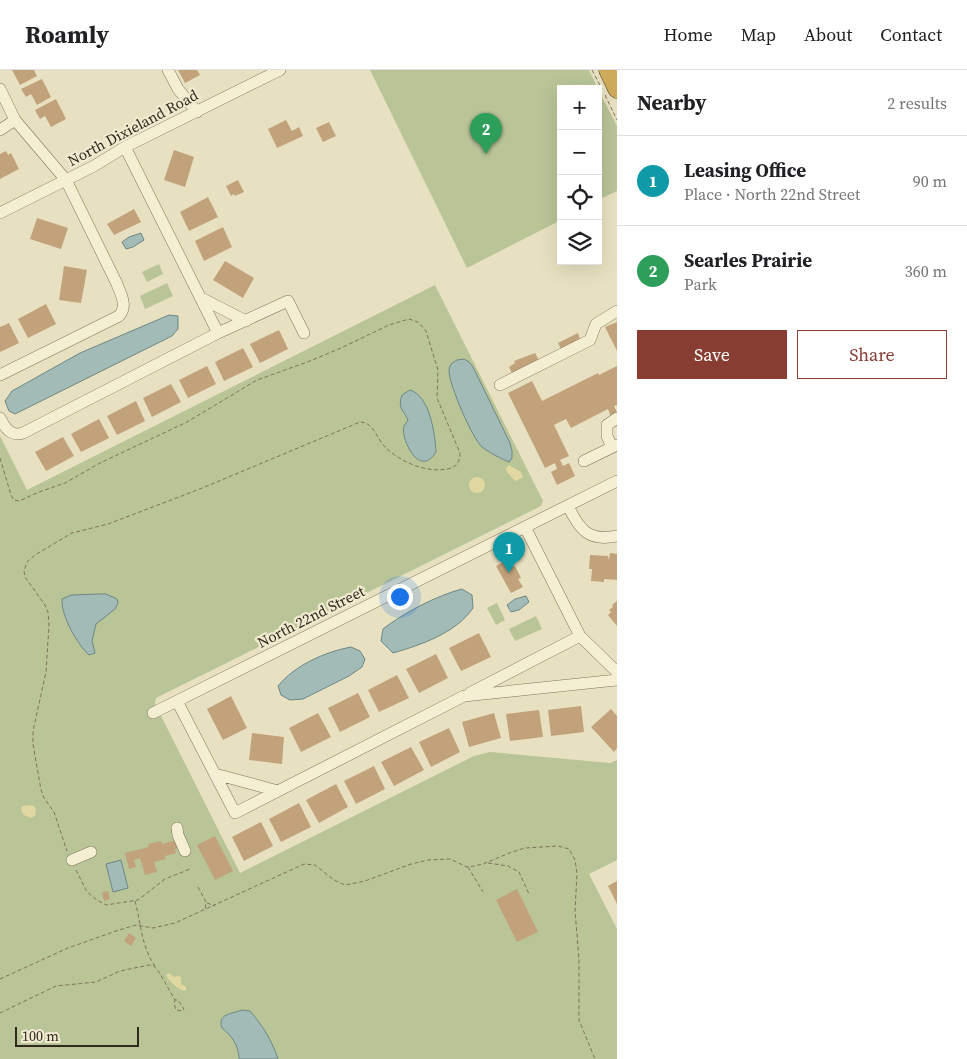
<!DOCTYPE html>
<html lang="en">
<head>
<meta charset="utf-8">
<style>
  body { margin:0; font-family:"Source Serif 4",serif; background:#f6f6f6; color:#202124 }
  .controls { position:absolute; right:15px; top:15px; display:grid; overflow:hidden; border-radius:0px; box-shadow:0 5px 20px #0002 }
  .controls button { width:45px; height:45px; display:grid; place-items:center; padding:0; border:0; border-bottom:1px solid #e0e0e0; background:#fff; color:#202124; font:25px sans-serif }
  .scale { position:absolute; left:15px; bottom:12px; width:124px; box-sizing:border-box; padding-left:5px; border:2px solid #31291d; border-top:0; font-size:14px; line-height:18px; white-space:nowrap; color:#31291d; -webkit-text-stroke:4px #f0ebd0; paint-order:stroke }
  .you { position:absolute; left:399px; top:526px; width:18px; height:18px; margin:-12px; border:4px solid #fff; border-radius:50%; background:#1a73e8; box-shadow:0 0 0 8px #1a73e833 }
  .badge { display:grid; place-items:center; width:32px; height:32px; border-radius:50%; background:#873d32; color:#fff; font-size:16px; font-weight:700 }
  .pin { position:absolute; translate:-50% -41px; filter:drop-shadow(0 1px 2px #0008) }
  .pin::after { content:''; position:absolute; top:26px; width:18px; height:15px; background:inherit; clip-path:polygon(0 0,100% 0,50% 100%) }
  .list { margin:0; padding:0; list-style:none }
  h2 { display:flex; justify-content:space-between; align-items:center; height:65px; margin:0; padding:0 20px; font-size:21px }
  h2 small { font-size:16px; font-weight:400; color:#757577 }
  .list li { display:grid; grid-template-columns:32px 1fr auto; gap:15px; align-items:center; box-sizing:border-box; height:90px; padding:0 20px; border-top:1px solid #e0e0e0 }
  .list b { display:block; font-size:19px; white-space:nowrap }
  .list p { margin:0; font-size:16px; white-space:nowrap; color:#757577 }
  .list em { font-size:16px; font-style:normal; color:#757577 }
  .actions { display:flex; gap:10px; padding:15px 20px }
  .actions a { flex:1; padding:11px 0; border:1px solid #873d32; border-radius:0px; text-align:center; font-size:18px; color:#873d32 }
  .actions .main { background:#873d32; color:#fff }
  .icon { flex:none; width:28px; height:28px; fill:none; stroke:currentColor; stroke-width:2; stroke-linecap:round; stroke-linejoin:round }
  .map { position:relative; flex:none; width:617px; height:989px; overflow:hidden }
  header { display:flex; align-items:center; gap:30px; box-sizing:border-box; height:70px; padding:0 25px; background:#fff; border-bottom:1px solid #e0e0e0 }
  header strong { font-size:24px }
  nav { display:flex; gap:28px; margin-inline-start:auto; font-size:18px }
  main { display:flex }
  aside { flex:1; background:#fff }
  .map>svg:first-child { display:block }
  .green { fill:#b9c497 }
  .sand { fill:#e1d8a1 }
  .water { fill:#a3bbb7; stroke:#6c8784 }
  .building { fill:#c2a27b }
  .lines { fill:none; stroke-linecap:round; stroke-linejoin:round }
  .minor-casing { stroke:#7f735b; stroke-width:12 }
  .highway-casing { stroke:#4d412f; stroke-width:19 }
  .path { stroke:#7f735b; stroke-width:1; stroke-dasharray:4 2.5; stroke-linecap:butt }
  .minor { stroke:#f4eed3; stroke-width:11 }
  .highway { stroke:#ceab5a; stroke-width:18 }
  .labels { text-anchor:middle; stroke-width:4.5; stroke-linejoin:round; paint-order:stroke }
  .street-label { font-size:15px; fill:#31291d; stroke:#f0ebd0 }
</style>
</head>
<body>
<header>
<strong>Roamly</strong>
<nav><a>Home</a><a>Map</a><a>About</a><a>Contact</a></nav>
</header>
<main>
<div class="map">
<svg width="617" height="989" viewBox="0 0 617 989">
  <rect width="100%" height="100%" fill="#e8e1c1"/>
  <!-- green -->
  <path class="green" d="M370 0H589L598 19H561V150L467 198Z
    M598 19 617 56V121L598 130Z
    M159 194 163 204 147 212 142 202Z
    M167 213 173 226 145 239 140 226Z
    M435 215 543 431 541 436 156 628 155 634 240 803 474 686 490 682 610 693 617 690V790L589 804 617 859V989H0V366L27 420Z
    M497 533 505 550 496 555 487 538Z
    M536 546 542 559 515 571 509 559Z"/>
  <!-- sand -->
  <path class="sand" d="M509 395 521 402 523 407 520 409 515 411 507 402 506 398Z
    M469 415a8 8 0 1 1 16 0a8 8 0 1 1-16 0Z
    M30 735 34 736 36 739 35 746 31 748 24 745 21 741 22 736Z
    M169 903 174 907 178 906 181 907V914L186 917V921C180 922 169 911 166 905Z"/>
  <!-- water -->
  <path class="water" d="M141 163 144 170 133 177 126 179 122 172 129 167Z
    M169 245 178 246V259L172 266 15 344 9 341 5 331 12 321 80 283Z
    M464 289 469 292 473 297 510 373 512 381V388L509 392C505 391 485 380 482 377 472 368 449 314 449 301 449 298 450 296 451 294L457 290Z
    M410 320C430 326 435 364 436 382 419 410 400 367 404 356 405 354 407 352 408 350 404 340 397 339 402 325Z
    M462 519 472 525 473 538C456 563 421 575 393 583L381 571 383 559C405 542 436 526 462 519Z
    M100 524H106L117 529 118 533 115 539 96 554 92 571 95 583 89 585C77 574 61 546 62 529L71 525Z
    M526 526 529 532 519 540 511 542 507 535 515 529Z
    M351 577 360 581 365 589 362 597 349 606 303 629 290 630 281 625 278 616C295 595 325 582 351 577Z
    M121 790 128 818 113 822 106 794Z
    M242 940 250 941C263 956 272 971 278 989H239C239 976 232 966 222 958 217 944 231 944 242 940Z"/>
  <!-- building -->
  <path class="building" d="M12 0H34L37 6 20 15Z
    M178 0H197L200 5 185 13Z
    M42 9 51 27 37 35 31 24 26 27 21 19Z
    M56 29 66 49 51 57 45 46 40 49 35 40Z
    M286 50 292 61 299 57 303 66 277 78 268 59Z
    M329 52 336 66 323 72 316 58Z
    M174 80 194 87 185 117 164 110Z
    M6 81 8 85 11 83 19 99 0 109V84Z
    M238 110 244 122 235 126 234 124 231 126 226 116Z
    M208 127 218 147 189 161 180 142Z
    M134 139 141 152 114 165 107 154Z
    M37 148 68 158 61 179 30 169Z
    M223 157 232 177 204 191 195 171Z
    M225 191 254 208 243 228 213 210Z
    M64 196 87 200 81 233 59 230Z
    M46 234 56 254 28 268 18 249Z
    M617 252V281L605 257Z
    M9 253 19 273 0 282V257Z
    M279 260 288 279 260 293 250 274Z
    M578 263 580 269 561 279 558 273Z
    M243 278 253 297 224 311 215 292Z
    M535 283 540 292 513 305 509 297 515 293 514 291Z
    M207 296 216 314 188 328 179 310Z
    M617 296V335L614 336 617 342V356L615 357 608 339 571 358 566 349 554 355 569 386 560 390 563 396 569 393 575 406 557 415 551 402 557 399 555 393 545 398 508 323 532 311 542 331 598 303 599 305Z
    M171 314 181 332 152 347 143 328Z
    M136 331 145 351 117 365 107 346Z
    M99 349 109 368 81 382 71 364Z
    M63 367 74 386 46 401 35 382Z
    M610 483 617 484V510L604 509V512L591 511 592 499H589L590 485 608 486 609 490Z
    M508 489 512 497 515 496 521 508 518 509 523 517 511 523 496 496Z
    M617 531V556L608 545 611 542 609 540 613 537 612 535Z
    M479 563 491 587 461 601 449 578Z
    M436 584 448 608 419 623 406 599Z
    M397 605 409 628 379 642 368 620Z
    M358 623 370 647 340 662 328 638Z
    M231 626 247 658 223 670 207 639Z
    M581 636 584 662 551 666 548 640Z
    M611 639 617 646V678L614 682 591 657Z
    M539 640 543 667 510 671 506 644Z
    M318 643 331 667 301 682 289 658Z
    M494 643 501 668 469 677 462 652Z
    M449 658 460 682 431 697 419 672Z
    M252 663 284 667 282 694 249 690Z
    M411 677 424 700 394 716 381 692Z
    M374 696 385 719 356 734 344 711Z
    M336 714 348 737 319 753 306 730Z
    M299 733 311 757 281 772 269 749Z
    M261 752 273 776 244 791 232 767Z
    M215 766 233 801 215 810 197 775Z
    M176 770 178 778 175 779 176 783 165 786 166 789 154 792 157 802 145 805 140 788 134 790 136 797 129 799 125 783 149 777 148 774 161 771 162 774Z
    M617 811V834L608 816Z
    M517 819 538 862 517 872 496 830Z
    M108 821 110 829 104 831 102 823Z
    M129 863 136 868 131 876 124 871Z"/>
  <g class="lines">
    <defs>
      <path id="minor" d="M168 0 178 19 197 42
        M0 19 15 50 66 110 117 214C121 225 128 236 119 246L0 305
        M0 60 15 50
        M125 77 218 263
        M0 143 94 96 125 77 280 0
        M201 228 246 251
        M500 315 590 270 596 254 617 241
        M0 348C5 358 11 367 23 363L218 263 288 231 304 263
        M612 377 607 366V355L617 348
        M584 391 617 375
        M568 436C579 459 588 472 617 466
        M525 457 580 566 617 602
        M470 623 580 566
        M177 631 235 743 464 626 617 610
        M153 643 617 411
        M215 704 278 721
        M177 758 178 765 185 781
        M72 790 91 782"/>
      <path id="highway" d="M608 0 617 19"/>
    </defs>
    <!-- minor casing -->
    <use href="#minor" class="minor-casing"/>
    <!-- highway casing -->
    <use href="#highway" class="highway-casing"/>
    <!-- path -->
    <path class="path" d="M592 0 602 19
      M605 25 617 50
      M0 388 11 425 14 430 19 431 39 422 65 413 100 393 187 352 257 310 310 291 341 278 389 255 409 249 418 252 426 261 438 300 437 328 460 383C460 392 456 398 447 399 426 403 401 392 386 378 377 370 374 352 360 352L200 419 108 454 72 463 35 485 27 492 24 501 25 507 45 535 48 542 49 555 46 602 33 661V674L41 720 44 728 54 742 67 781
      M488 793 508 796 519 802 529 824
      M468 797 483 822
      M76 800 87 822 97 830 106 835 138 830 165 809 190 799
      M198 817 206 832 205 840
      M135 831C141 853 141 876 155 896
      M207 833 215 836
      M0 909 68 878 116 861 136 855 153 858 175 853 304 794 315 795 334 810 345 815 365 811 411 794 428 790 450 789 467 797 474 796 483 794 512 782 525 778 558 776 569 779 575 790 577 803 575 841 579 889V950L595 989
      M0 943 56 916 96 912 120 901 149 895 154 896 159 902 175 930H178L184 939 182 941 176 940 174 933 175 930"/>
    <!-- minor -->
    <use href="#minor" class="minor"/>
    <!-- highway -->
    <use href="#highway" class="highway"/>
  </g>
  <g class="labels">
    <!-- street labels -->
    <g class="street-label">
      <text transform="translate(133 58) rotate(-28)" y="5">North Dixieland Road</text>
      <text transform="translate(311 547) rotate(-27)" y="5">North 22nd Street</text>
    </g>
  </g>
</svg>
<div class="controls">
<button>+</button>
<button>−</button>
<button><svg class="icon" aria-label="locate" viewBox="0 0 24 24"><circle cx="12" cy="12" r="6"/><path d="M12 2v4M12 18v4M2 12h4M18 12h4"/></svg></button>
<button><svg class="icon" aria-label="layers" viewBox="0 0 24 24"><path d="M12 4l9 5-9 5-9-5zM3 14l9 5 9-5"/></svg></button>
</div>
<div class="scale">100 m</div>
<div class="you"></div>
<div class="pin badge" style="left:509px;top:503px;background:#0f9aa8">1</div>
<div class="pin badge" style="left:486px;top:84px;background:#2e9e5b">2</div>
</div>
<aside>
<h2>Nearby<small>2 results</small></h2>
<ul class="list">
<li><span class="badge" style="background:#0f9aa8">1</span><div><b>Leasing Office</b><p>Place · North 22nd Street</p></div><em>90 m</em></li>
<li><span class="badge" style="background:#2e9e5b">2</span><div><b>Searles Prairie</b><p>Park</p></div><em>360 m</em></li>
</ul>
<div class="actions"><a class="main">Save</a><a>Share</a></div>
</aside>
</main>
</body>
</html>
